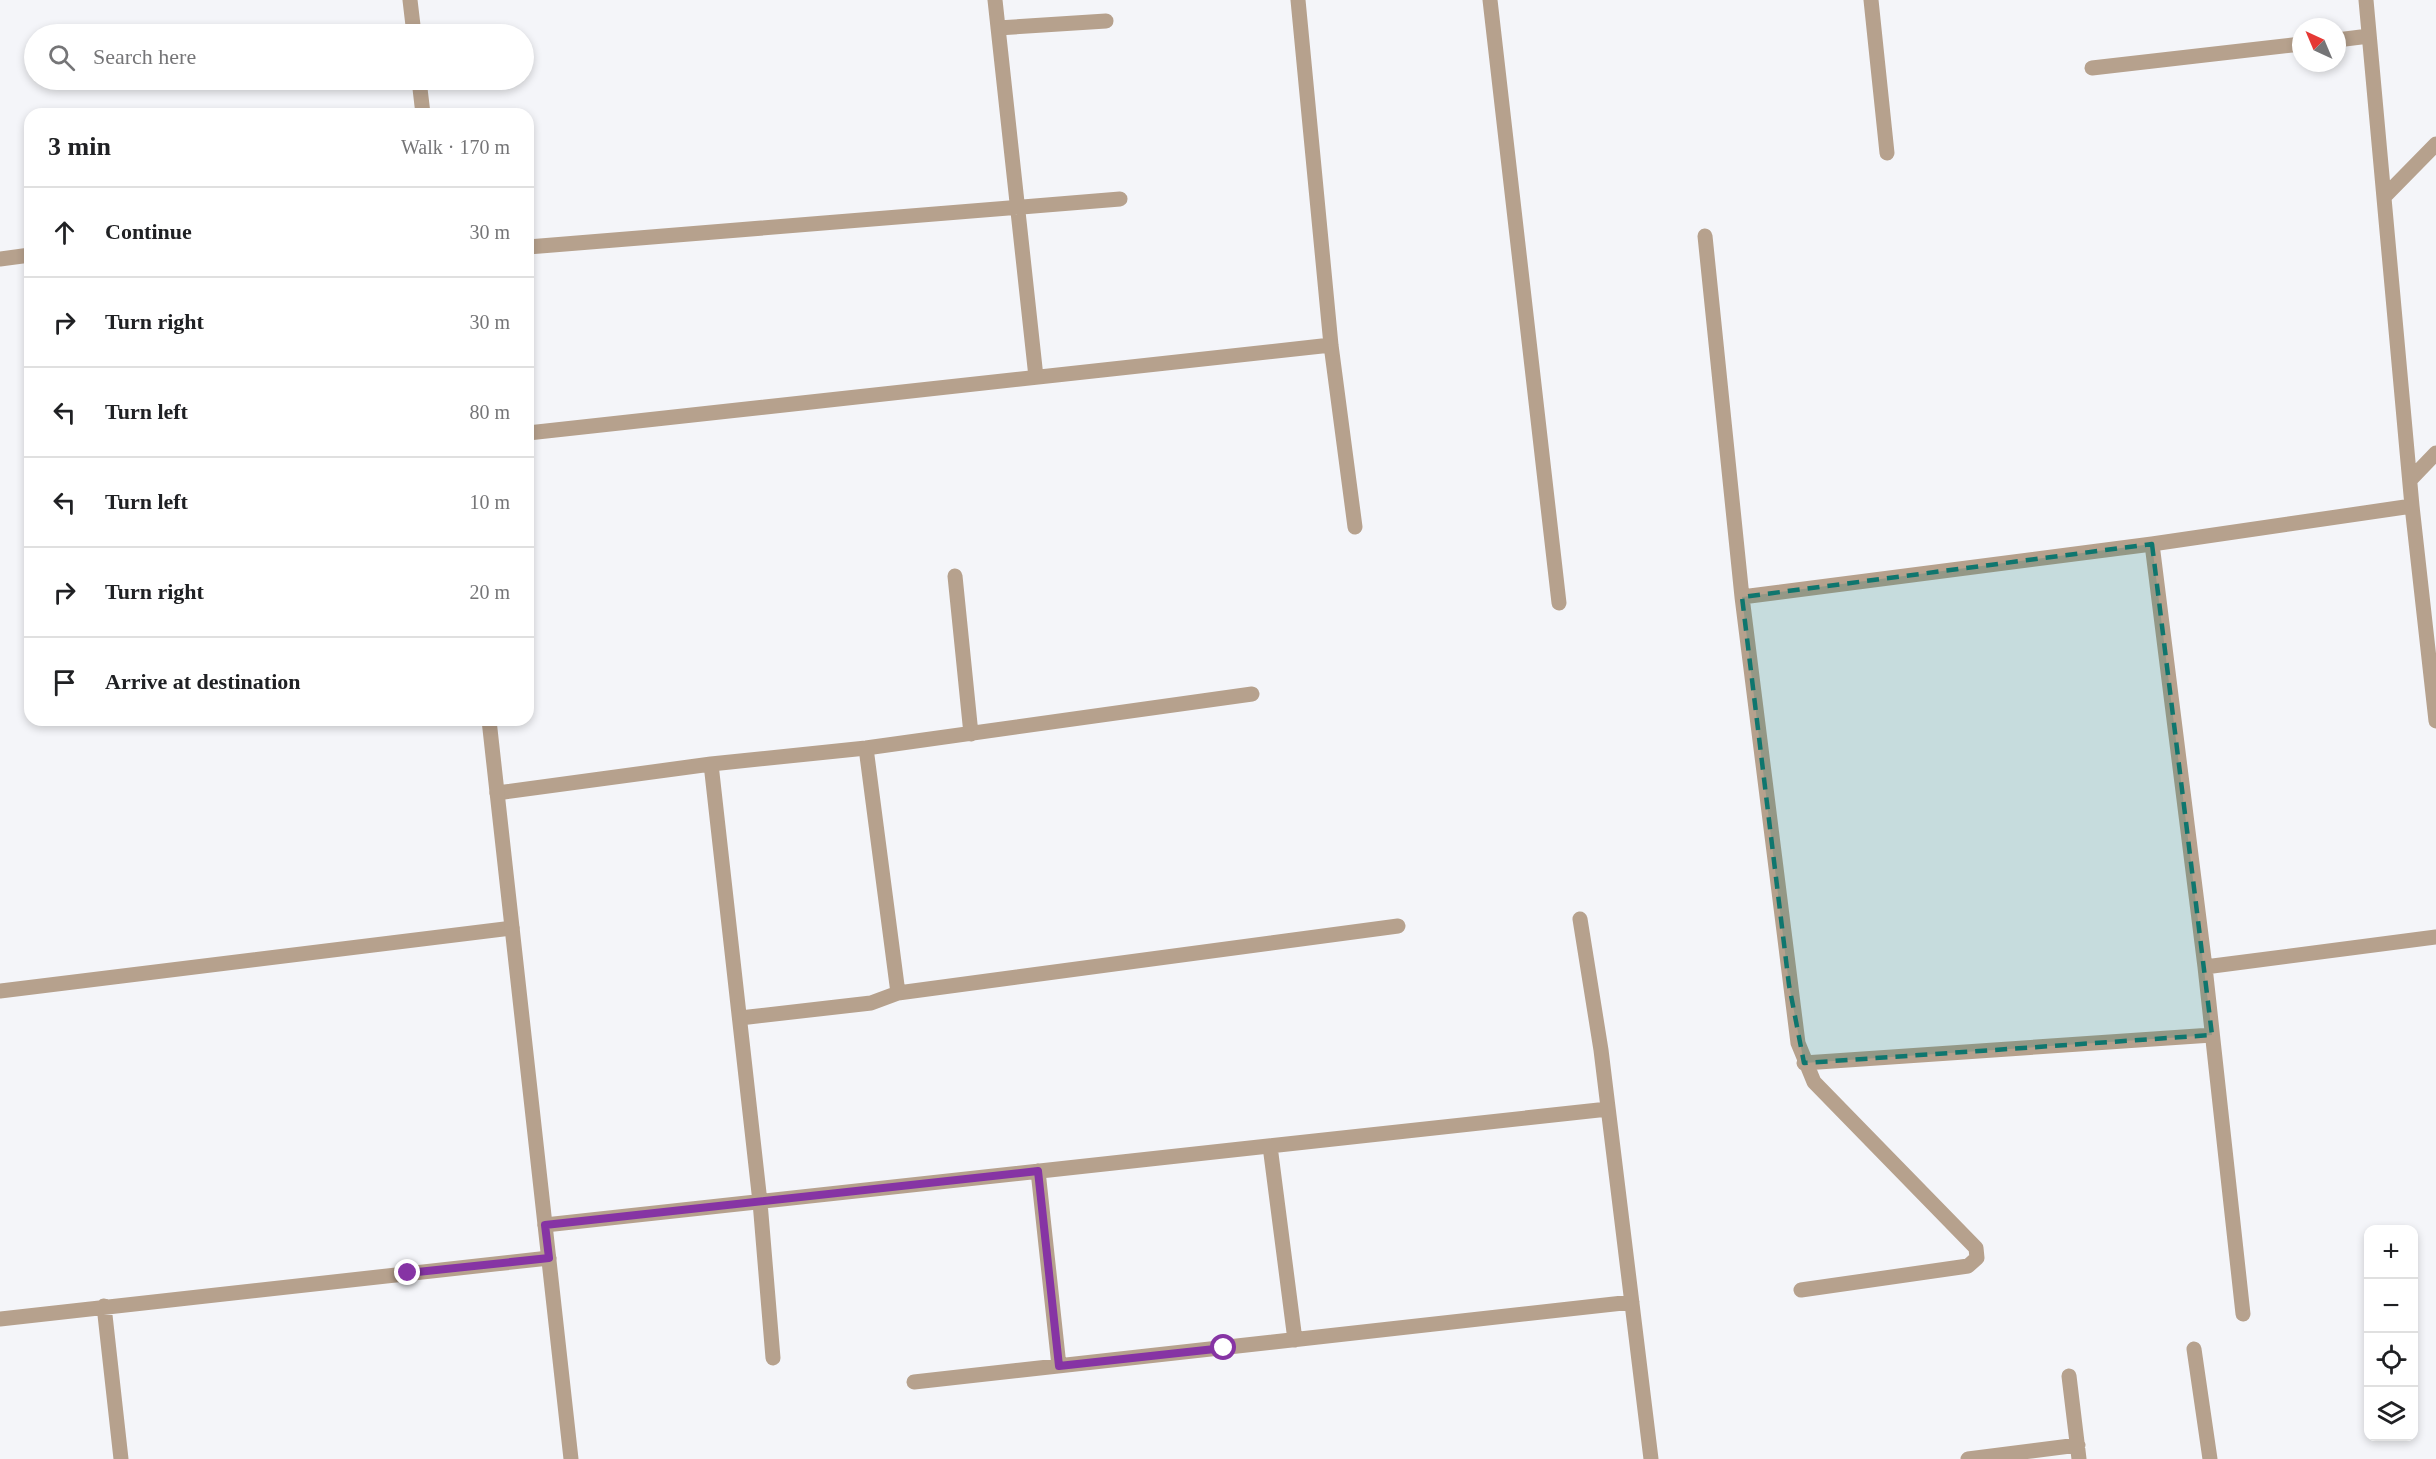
<!DOCTYPE html>
<html lang="en">
<head>
<meta charset="utf-8">
<style>
  body { margin:0; font-family:"Times New Roman",serif; background:#f6f6f6; color:#202124 }
  .controls { position:absolute; right:18px; bottom:18px; display:grid; overflow:hidden; border-radius:12px; box-shadow:0 3px 9px #0003 }
  .controls button { width:54px; height:54px; display:grid; place-items:center; padding:0; border:0; border-bottom:2px solid #e0e0e0; background:#fff; color:#202124; font:30px sans-serif }
  .compass { position:absolute; left:2292px; top:18px; width:54px; height:54px; border-radius:50%; background:#fff; box-shadow:0 3px 9px #0003; rotate:316deg }
  .stop { position:absolute; width:18px; height:18px; margin:-14px; border:4px solid #8634a4; border-radius:50%; background:#fff }
  .stop.end { background:#8634a4; border-color:#fff; box-shadow:0 2px 6px #0008 }
  .list { margin:0; padding:0; list-style:none }
  h2 { display:flex; justify-content:space-between; align-items:center; height:78px; margin:0; padding:0 24px; font-size:26px }
  h2 small { font-size:20px; font-weight:400; color:#757577 }
  .list li { display:grid; grid-template-columns:39px 1fr auto; gap:18px; align-items:center; box-sizing:border-box; height:90px; padding:0 24px; border-top:2px solid #e0e0e0 }
  .list b { display:block; font-size:22px; white-space:nowrap }
  .list em { font-size:20px; font-style:normal; color:#757577 }
  .icon { flex:none; width:33px; height:33px; fill:none; stroke:currentColor; stroke-width:2; stroke-linecap:round; stroke-linejoin:round }
  .map { position:relative; flex:none; width:2436px; height:1459px; overflow:hidden }
  .search { position:absolute; background:#fff; box-shadow:0 3px 9px #0003; left:24px; top:24px; width:510px; height:66px; display:flex; align-items:center; gap:15px; box-sizing:border-box; padding:0 21px; border-radius:33px; color:#757577; font-size:22px }
  .panel { position:absolute; background:#fff; box-shadow:0 3px 9px #0003; left:24px; top:108px; width:510px; height:618px; border-radius:18px }
  .map>svg:first-child { display:block }
  .lines { fill:none; stroke-linecap:round; stroke-linejoin:round }
  .minor { stroke:#b6a18d; stroke-width:15 }
  .tertiary { stroke:#b6a18d; stroke-width:15 }
  .route { stroke:#8634a4; stroke-width:8 }
  .marked { fill:#0f766e; fill-opacity:0.2; stroke:#0f766e; stroke-width:4.5; stroke-dasharray:12 8; stroke-linejoin:round }
</style>
</head>
<body>
<div class="map">
<svg width="2436" height="1459" viewBox="0 0 2436 1459">
  <rect width="100%" height="100%" fill="#f4f5f9"/>
  <g class="lines">
    <!-- minor -->
    <path class="minor" d="M995 0 1036 377
      M1298 0 1331 345 1355 527
      M1490 0 1559 603
      M1871 0 1887 153
      M2366 0 2412 506 2436 721
      M998 28 1106 21
      M2337 40 2369 36
      M2092 68 2301 44
      M2384 197 2436 144
      M1705 236 1742 597 1798 1043 1814 1082 1976 1248 1977 1258 1968 1266 1801 1290
      M528 247 1120 199
      M0 259 30 255
      M528 433 1331 345
      M2410 480 2436 453
      M2152 544 2205 967 2243 1314
      M955 576 971 734
      M1742 597 2152 544 2412 506
      M866 748 898 993
      M711 764 760 1202 773 1358
      M497 793 711 764 866 748 1252 694
      M1580 919 1601 1050 1651 1459
      M2205 967 2436 937
      M0 991 512 928
      M740 1018 871 1003 898 993 1398 926
      M1804 1063 2212 1035
      M1270 1146 1295 1340
      M1038 1171 1059 1366
      M545 1225 1608 1109
      M104 1306 121 1459
      M0 1319 549 1258
      M2194 1349 2210 1459
      M2069 1376 2079 1459
      M914 1382 1632 1302
      M1968 1459 2078 1445"/>
    <!-- tertiary -->
    <path class="tertiary" d="M410 0 414 34
      M419 80 423 114
      M489 720 571 1459"/>
  </g>
  <g class="lines">
    <!-- route -->
    <path class="route" d="M408 1273 549 1258 545 1225 1038 1171 1059 1366 1224 1348"/>
  </g>
  <!-- marked area -->
  <path class="marked" d="M2152 544 2212 1035 1804 1063 1789 985 1742 597Z"/>
</svg>
<div class="controls">
<button>+</button>
<button>−</button>
<button><svg class="icon" aria-label="locate" viewBox="0 0 24 24"><circle cx="12" cy="12" r="6"/><path d="M12 2v4M12 18v4M2 12h4M18 12h4"/></svg></button>
<button><svg class="icon" aria-label="layers" viewBox="0 0 24 24"><path d="M12 4l9 5-9 5-9-5zM3 14l9 5 9-5"/></svg></button>
</div>
<svg class="compass" viewBox="-18 -18 36 36"><path d="M0-13l5 13h-10z" fill="#e53935"/><path d="M0 13l5-13h-10z" fill="#757577"/></svg>
<div class="stop" style="left:1224px;top:1348px"></div>
<div class="stop end" style="left:408px;top:1273px"></div>
<div class="search"><svg class="icon" aria-label="search" viewBox="0 0 24 24"><circle cx="10" cy="10" r="6"/><path d="M15 15l6 6"/></svg>Search here</div>
<section class="panel">
<h2>3 min<small>Walk · 170 m</small></h2>
<ul class="list">
<li><svg class="icon" aria-label="ahead" viewBox="0 0 24 24"><path d="M12 20V5M6 11l6-6 6 6"/></svg><div><b>Continue</b></div><em>30 m</em></li>
<li><svg class="icon" aria-label="right" viewBox="0 0 24 24"><path d="M7 20v-9h11M14 6l5 5-5 5"/></svg><div><b>Turn right</b></div><em>30 m</em></li>
<li><svg class="icon" aria-label="left" viewBox="0 0 24 24"><path d="M17 20v-9H6M10 6l-5 5 5 5"/></svg><div><b>Turn left</b></div><em>80 m</em></li>
<li><svg class="icon" aria-label="left" viewBox="0 0 24 24"><path d="M17 20v-9H6M10 6l-5 5 5 5"/></svg><div><b>Turn left</b></div><em>10 m</em></li>
<li><svg class="icon" aria-label="right" viewBox="0 0 24 24"><path d="M7 20v-9h11M14 6l5 5-5 5"/></svg><div><b>Turn right</b></div><em>20 m</em></li>
<li><svg class="icon" aria-label="arrive" viewBox="0 0 24 24"><path d="M6 21V4h12l-3 4 3 4H6"/></svg><div><b>Arrive at destination</b></div></li>
</ul>
</section>
</div>
</body>
</html>
